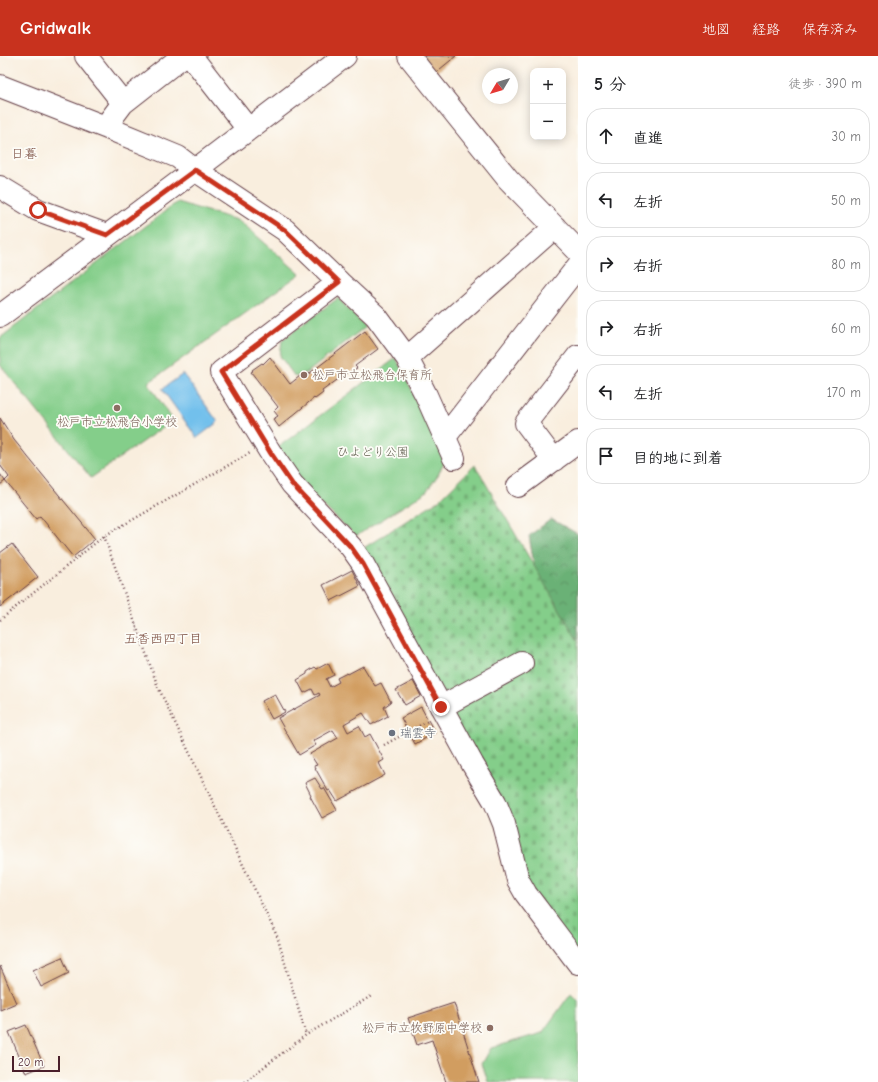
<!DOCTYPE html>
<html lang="ja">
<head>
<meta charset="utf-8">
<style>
  body { margin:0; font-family:"Comic Neue","Klee One",sans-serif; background:#f6f6f6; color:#202124 }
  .controls { position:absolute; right:12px; top:12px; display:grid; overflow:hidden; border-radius:8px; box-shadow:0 2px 10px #0003 }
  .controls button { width:36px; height:36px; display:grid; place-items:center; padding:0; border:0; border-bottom:1px solid #e0e0e0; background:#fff; color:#202124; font:20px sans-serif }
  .compass { position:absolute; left:482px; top:12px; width:36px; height:36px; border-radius:50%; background:#fff; box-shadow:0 2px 10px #0003; rotate:232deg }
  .scale { position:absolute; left:12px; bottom:10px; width:48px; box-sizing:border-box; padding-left:4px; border:2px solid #4a1f2b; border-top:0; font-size:11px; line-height:14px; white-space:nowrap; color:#4a1f2b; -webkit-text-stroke:3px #fdfcf7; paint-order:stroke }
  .stop { position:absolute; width:12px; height:12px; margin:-9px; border:3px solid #c8321e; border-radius:50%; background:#fff }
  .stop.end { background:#c8321e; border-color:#fff; box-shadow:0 1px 4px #0008 }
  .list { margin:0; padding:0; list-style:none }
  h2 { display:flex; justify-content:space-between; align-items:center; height:52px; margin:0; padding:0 16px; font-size:17px }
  h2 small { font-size:13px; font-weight:400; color:#757577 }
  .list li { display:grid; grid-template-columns:26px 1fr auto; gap:12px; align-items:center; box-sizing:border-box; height:56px; margin:0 8px 8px; padding:0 8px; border:1px solid #e0e0e0; border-radius:16px }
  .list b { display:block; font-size:15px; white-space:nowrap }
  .list em { font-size:13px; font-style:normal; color:#757577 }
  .icon { flex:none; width:22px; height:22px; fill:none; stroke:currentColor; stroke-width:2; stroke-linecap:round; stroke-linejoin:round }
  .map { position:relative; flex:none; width:578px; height:1026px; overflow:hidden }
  header { display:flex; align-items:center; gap:24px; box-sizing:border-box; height:56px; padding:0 20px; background:#c8321e; color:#fff }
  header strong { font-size:19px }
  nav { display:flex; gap:22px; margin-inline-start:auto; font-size:14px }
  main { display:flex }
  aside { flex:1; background:#fff }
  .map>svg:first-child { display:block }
  .forest { fill:url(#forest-crowns); stroke:#5a6850 }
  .cemetery { fill:url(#cemetery-stones); stroke:#67765a }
  .park { fill:#84ce8a; stroke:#67765a }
  .water { fill:#72c0ec; stroke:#5e708c }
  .building { fill:#d19d60 }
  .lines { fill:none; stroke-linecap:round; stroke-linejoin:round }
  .minor-casing { stroke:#643e46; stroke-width:24 }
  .path { stroke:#643e46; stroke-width:2.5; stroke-dasharray:1 3; stroke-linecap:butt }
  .minor { stroke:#fff; stroke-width:22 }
  .route { stroke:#c8321e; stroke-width:5 }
  .education-dot { fill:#8d6e63; stroke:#fdfcf7; stroke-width:1.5 }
  .worship-dot { fill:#6b7280; stroke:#fdfcf7; stroke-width:1.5 }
  .labels { text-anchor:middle; stroke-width:3.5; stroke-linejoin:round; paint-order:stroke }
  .education-label { font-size:12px; fill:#785e54; stroke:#fdfcf7; text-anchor:start }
  .park-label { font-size:12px; fill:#5e5c4c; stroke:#fdfcf7 }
  .worship-label { font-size:12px; fill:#5b616d; stroke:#fdfcf7; text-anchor:start }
  .neighbourhood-label { font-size:13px; fill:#794b3e; stroke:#fdfcf7 }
</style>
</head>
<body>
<header>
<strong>Gridwalk</strong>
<nav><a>地図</a><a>経路</a><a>保存済み</a></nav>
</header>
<main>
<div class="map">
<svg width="578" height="1026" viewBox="0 0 578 1026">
  <defs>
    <pattern id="forest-crowns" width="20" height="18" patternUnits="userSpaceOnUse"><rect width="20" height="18" fill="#6bb176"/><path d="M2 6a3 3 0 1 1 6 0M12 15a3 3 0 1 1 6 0" fill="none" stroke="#5a8f61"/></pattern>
    <pattern id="cemetery-stones" width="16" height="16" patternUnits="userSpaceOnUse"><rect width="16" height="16" fill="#84ce8a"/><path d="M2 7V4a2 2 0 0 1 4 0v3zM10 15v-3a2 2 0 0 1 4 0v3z" fill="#74b077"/></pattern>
  </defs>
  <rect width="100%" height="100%" fill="#fdfcf7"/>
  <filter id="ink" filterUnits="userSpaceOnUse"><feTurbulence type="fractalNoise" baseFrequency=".025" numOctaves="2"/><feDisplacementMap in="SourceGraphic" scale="8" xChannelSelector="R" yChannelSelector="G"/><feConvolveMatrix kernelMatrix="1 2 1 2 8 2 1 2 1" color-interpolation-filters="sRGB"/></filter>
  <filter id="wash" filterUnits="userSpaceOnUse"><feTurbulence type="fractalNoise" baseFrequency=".012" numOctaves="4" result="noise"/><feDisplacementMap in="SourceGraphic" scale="16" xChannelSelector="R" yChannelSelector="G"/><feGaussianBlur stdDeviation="0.9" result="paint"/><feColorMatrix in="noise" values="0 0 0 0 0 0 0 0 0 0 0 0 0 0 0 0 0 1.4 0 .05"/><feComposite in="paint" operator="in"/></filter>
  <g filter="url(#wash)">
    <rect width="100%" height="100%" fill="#f9eede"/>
    <!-- forest -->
    <path class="forest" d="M551 463 578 478V584L570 577 536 521 529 480Z"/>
    <!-- cemetery -->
    <path class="cemetery" d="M475 409 578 585V898L524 827 362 493 439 444Z"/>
    <!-- park -->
    <path class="park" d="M177 146 240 165 300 218 148 327 173 364 91 422 0 309V282Z
      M338 242 365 271 308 316 295 321 280 300 282 284Z
      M396 302 446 403 438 419 426 436 356 480 304 432 277 392Z
      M571 937 578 944V1026H488L482 1008 491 992 542 977Z"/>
    <!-- water -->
    <path class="water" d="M183 318 218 366 197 382 162 333Z"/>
    <g id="blocks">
      <!-- building -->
      <path class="building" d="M419 0H456L434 18Z
        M365 275 378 293 355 310 357 312 349 317 348 316 322 335 323 337 315 343 314 342 279 371 273 363 278 360 274 355 278 351 251 316 253 315 252 314 262 307 263 308 270 301 290 328 300 320H306Z
        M0 362 14 384 95 483 73 501 40 460 36 463 5 425 9 421 0 409Z
        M0 418 5 425 0 429Z
        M12 488 38 521 0 551V497Z
        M352 514 360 530 331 545 323 529Z
        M328 607 334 619 326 623 330 631 339 626 337 622 347 617 348 618 363 610 375 630 381 627 391 646 384 651 388 660 371 669 363 657 344 668 348 676 359 670 365 681 370 678 384 704 379 707 385 719 337 745 330 734 328 735 314 710 317 709 310 698 338 682 333 674 313 685 316 689 299 699 278 662 320 639 319 637 315 639 312 633 304 637 297 624 307 618V616L315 611 317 613Z
        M413 625 421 640 405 649 396 634Z
        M275 638 285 656 272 663 262 645Z
        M421 651 435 677 415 688 401 662Z
        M315 722 322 733 324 732 337 754 322 762 310 740 311 739 305 727Z
        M62 901 69 917 41 931 33 914Z
        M0 910 16 947 0 954Z
        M454 947 479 1026H446L432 984 417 989 408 962Z
        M26 969 44 1010 26 1017 9 976Z"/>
    </g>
  </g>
  <g filter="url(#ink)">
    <use href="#blocks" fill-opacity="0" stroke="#643e46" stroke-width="1"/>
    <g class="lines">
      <defs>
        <path id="minor" d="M86 0 123 47
          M191 0 248 73
          M409 0 508 123 578 195
          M0 30 105 71 178 101 195 114 345 0
          M105 71 123 47 183 0
          M0 131 38 154 107 179
          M339 226 376 260 407 302 426 339 454 402
          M0 260 195 114 285 174 339 226 221 316 270 396 292 428 351 491 363 508 473 709 495 746 504 768 518 824 526 838 578 907
          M407 302 555 171
          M445 381 578 210
          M554 404 526 367 578 300
          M518 430 578 386
          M441 651 522 607"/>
      </defs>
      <!-- minor casing -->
      <use href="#minor" class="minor-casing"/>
      <!-- path -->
      <path class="path" d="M104 480 158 631 277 880 306 979
        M0 564 104 480 250 397
        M384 689 428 665
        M244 1026 306 979 373 939"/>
      <!-- minor -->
      <use href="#minor" class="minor"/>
    </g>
  </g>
  <g class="lines" filter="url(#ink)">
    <!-- route -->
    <path class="route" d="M38 154 107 179 195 114 285 174 339 226 221 316 270 396 292 428 351 491 363 508 441 651"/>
  </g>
  <!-- markers -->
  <g class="education-dot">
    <circle cx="304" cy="319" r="4"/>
    <circle cx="117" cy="352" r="4"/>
    <circle cx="490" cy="972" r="4"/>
  </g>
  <circle class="worship-dot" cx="392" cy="677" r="4"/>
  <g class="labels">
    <!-- education labels -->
    <g class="education-label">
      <text x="312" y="323">松戸市立松飛台保育所</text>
      <text x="117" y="370" text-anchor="middle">松戸市立松飛台小学校</text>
      <text x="482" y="976" text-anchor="end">松戸市立牧野原中学校</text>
    </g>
    <!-- park labels -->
    <g class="park-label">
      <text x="373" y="400">ひよどり公園</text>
    </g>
    <!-- worship labels -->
    <g class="worship-label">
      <text x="400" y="681">瑞雲寺</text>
    </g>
    <!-- neighbourhood labels -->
    <g class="neighbourhood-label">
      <text x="24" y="102">日暮</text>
      <text x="163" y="587">五香西四丁目</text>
    </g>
  </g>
</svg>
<div class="controls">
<button>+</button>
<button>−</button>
</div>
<svg class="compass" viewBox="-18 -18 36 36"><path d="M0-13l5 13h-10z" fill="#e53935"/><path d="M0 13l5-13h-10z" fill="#757577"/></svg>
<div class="scale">20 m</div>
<div class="stop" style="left:38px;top:154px"></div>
<div class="stop end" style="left:441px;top:651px"></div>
</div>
<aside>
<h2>5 分<small>徒歩 · 390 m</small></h2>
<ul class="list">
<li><svg class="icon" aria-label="ahead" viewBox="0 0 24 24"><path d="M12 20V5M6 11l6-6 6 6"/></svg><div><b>直進</b></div><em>30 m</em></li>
<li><svg class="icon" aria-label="left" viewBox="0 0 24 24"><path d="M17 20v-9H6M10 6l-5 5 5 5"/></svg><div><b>左折</b></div><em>50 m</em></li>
<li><svg class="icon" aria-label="right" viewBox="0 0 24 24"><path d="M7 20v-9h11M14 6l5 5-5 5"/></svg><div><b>右折</b></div><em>80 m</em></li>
<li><svg class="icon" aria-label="right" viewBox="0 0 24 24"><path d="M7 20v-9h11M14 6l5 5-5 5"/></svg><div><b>右折</b></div><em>60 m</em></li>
<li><svg class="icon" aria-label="left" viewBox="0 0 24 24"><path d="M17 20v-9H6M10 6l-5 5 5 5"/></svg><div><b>左折</b></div><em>170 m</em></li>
<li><svg class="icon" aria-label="arrive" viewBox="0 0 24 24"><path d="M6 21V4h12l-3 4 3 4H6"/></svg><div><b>目的地に到着</b></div></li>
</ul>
</aside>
</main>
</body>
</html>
